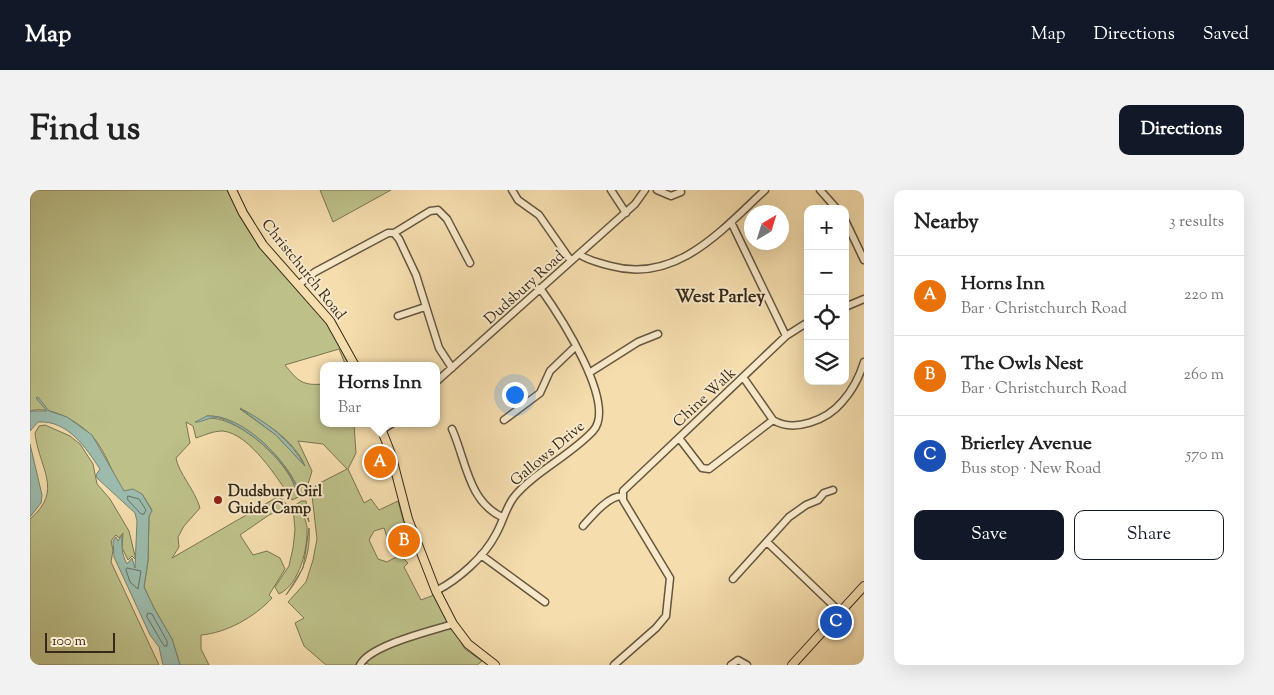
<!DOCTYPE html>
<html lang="en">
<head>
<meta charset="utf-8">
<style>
  body { margin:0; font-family:"Sorts Mill Goudy",serif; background:#f2f2f2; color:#222 }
  .controls { position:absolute; right:15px; top:15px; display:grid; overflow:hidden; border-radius:10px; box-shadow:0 5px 20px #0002 }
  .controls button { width:45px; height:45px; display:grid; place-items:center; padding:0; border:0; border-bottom:1px solid #e0e0e0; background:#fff; color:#222; font:25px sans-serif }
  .compass { position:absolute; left:714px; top:15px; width:45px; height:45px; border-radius:50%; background:#fff; box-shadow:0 5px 20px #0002; rotate:38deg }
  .scale { position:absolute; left:15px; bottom:12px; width:70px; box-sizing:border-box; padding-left:5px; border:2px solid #35291a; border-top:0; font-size:14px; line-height:18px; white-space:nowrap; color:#35291a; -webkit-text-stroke:4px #f8e9ca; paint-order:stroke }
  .you { position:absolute; left:484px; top:204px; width:18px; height:18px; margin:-12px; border:4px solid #fff; border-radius:50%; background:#1a73e8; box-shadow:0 0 0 8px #1a73e833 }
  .badge { display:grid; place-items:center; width:32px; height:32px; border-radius:50%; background:#111827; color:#fff; font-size:16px; font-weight:700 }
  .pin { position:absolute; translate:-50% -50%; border:2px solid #fff; box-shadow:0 1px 5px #0006 }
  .popup { position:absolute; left:290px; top:172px; width:120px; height:65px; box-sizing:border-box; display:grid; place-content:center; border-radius:10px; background:#fff; filter:drop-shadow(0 1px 4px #0005); font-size:16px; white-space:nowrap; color:#767676 }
  .popup b { font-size:19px; color:#222 }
  .popup::after { content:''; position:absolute; left:50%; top:100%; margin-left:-10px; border:10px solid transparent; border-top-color:#fff }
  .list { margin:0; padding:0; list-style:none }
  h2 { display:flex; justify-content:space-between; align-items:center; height:65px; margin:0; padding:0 20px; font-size:21px }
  h2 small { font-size:16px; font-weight:400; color:#767676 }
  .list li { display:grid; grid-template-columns:32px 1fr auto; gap:15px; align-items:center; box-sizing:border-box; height:80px; padding:0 20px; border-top:1px solid #e0e0e0 }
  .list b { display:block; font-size:19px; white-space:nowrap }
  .list p { margin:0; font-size:16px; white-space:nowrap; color:#767676 }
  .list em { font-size:16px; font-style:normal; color:#767676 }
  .actions { display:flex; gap:10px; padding:15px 20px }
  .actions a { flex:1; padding:11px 0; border:1px solid #111827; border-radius:10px; text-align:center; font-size:18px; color:#111827 }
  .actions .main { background:#111827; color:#fff }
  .icon { flex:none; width:28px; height:28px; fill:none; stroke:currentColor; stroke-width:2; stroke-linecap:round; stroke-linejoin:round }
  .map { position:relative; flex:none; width:834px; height:475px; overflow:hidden; border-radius:10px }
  header { display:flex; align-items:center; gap:30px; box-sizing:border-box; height:70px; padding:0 25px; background:#111827; color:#fff }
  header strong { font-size:24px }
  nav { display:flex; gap:28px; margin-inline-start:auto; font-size:18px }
  .intro { display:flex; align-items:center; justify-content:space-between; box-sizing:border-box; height:120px; padding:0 30px }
  h1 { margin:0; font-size:35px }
  .button { padding:12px 22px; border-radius:10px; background:#111827; color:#fff; font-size:18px; font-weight:700 }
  main { display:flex; gap:30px; padding:0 30px }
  aside { flex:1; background:#fff; border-radius:10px; box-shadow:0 5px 20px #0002 }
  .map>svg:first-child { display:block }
  .green { fill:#bdc089; stroke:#797452; fill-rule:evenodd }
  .water { fill:#9cbbac; stroke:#738172 }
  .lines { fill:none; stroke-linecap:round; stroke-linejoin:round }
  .shore { stroke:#687263; stroke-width:1 }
  .minor-casing { stroke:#65563f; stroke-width:9 }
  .major-casing { stroke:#35291a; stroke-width:10 }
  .minor { stroke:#f8e9ca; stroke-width:6 }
  .major { stroke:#f5ddad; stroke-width:8 }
  .poi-dot { fill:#8f2418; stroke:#f8e9ca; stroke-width:2 }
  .labels { text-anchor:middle; stroke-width:4; stroke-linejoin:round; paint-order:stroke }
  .street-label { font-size:15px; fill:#35291a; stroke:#f8e9ca }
  .poi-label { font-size:15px; font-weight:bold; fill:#35291a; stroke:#f8e9ca; text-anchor:start }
  .quarter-label { font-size:18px; font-weight:bold; fill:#35291a; stroke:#f8e9ca }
</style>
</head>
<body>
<header>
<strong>Map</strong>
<nav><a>Map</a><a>Directions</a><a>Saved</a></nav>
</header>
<div class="intro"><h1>Find us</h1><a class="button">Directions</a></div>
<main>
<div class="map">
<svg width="834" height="475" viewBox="0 0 834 475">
  <rect width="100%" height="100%" fill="#f5ddad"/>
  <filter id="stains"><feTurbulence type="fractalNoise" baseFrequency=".004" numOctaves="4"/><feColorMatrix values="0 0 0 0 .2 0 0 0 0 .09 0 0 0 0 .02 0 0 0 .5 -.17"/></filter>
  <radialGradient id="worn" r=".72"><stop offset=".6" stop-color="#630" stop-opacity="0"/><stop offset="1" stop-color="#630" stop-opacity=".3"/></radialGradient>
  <!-- green -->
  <path class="green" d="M0 0H197L229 57 295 130 322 176H316L309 159 255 175C268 191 272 196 294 194V233H327L324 235 326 263 318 279 334 313 341 309 349 320 368 311 376 340 358 350 354 338 344 341 339 350 348 369 357 372 370 365 378 373 374 377 391 410 404 405 435 459 452 471 447 475H338V473L332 475H296L274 456 265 433 274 428 258 412 276 392 283 370 287 349 282 305 286 295 317 279 293 254 268 251 282 281 275 304 262 310C248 289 220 244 193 241 183 241 175 245 166 248L163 236 156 232 160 253 146 268C148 282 165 300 170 318L154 336 148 347 149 357 142 368 249 306 258 316 239 325 210 345 223 365 237 361 250 368 255 379 239 405 242 408C225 427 196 443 171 445V459L179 475H150L142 449 124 418 114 397 118 371 119 326 122 320 112 304 94 301 89 297C84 283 71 254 61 245 47 231 20 215 0 221ZM210 219C234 231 264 250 275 276L246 245ZM177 226C212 224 260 272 270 304L267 305C263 274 204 221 173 229Z
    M290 0H361L303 32Z
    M15 235 40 246 50 254 63 274 67 294 80 309 99 341 106 370 102 366 98 370 92 358 93 343 89 348 86 345 81 351 83 360 81 372 129 475H0V329C34 300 9 279 5 243L9 236Z
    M271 311H276L279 332 273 318C272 324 276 330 277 337 278 358 270 394 249 404L245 397 259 376 263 358 265 340 263 317Z
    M279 338C281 364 272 385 256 405L273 378Z"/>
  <!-- water -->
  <path class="water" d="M8 207 19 221 37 227 62 245 94 301 103 299 112 304 122 321 119 326 118 371 114 397 124 418 142 449 150 475H133L129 457 120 445 84 367 83 351 86 347 88 351 92 345C92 357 91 363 97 374L102 368 105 378 107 331 105 323 67 288 66 285 70 279C56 258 38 230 8 232L0 241V221H17L6 208Z
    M210 218C235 231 261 250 275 276L246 245Z
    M177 226C213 224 259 272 270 304L267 305C264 276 217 236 189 228 179 226 172 233 165 232Z
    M0 254 12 305 11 313 0 327Z"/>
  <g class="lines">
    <!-- shore -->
    <path class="shore" d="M98 306 109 309 116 320 114 324H111L98 310Z
      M97 378 111 381 108 399 100 392 96 380Z
      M118 423 122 424 137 451V456H134L117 427Z"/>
    <defs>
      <path id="minor" d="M482 0 488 10 509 25 541 71
        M581 0 596 23
        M627 0 641 6 651 2
        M790 0 807 19
        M815 30 834 70
        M701 32 756 146
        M364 43 400 21 408 20 417 29 440 73
        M549 64 605 14 615 0
        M268 95 285 82 358 43H364L369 49 386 85 409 158 422 178
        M815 117 834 109
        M368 126 395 117
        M559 183 608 152 628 144
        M713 187 743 230
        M406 192 549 64C558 71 571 73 581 76 646 94 692 40 735 0
        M474 230 510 203 520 181 546 156
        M422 239C436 270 438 311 472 327
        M352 240 363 233
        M649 248 672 278 679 279 743 230C764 243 797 230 812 212 822 201 830 185 834 172
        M553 336C562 326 578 306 592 306
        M737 352 810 422
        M451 365 515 412
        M703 389 759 327 776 315 788 310 794 303 803 300
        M406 401C429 389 454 367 466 344 473 332 475 319 484 307 503 283 541 265 563 241 588 214 528 123 510 98
        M330 475C340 455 401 441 423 434
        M584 475 626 438 636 426 640 388 593 310V301L756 146 778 132
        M701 475 708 470 717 475"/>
      <path id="major" d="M202 0 213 23 233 55 300 131 325 176
        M349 233 361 264 378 329 406 401 423 434 438 454 465 475
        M762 475 834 396"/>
    </defs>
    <!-- minor casing -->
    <use href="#minor" class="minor-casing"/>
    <!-- major casing -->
    <use href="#major" class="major-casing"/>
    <!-- minor -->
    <use href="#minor" class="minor"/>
    <!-- major -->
    <use href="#major" class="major"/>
  </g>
  <!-- markers -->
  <circle class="poi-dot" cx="188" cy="310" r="5"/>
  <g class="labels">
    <!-- street labels -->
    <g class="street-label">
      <text transform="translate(274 79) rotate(51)" y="5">Christchurch Road</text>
      <text transform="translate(494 97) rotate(-42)" y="5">Dudsbury Road</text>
      <text transform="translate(674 207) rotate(-43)" y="5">Chine Walk</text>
      <text transform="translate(517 263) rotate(-40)" y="5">Gallows Drive</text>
    </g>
    <!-- poi labels -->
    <g class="poi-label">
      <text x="198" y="306">Dudsbury Girl<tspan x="198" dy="17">Guide Camp</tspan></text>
    </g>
    <!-- quarter labels -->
    <g class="quarter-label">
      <text x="690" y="112">West Parley</text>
    </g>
  </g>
  <rect width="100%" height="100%" filter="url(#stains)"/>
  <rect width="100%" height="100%" fill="url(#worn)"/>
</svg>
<div class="controls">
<button>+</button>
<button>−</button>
<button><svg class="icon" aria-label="locate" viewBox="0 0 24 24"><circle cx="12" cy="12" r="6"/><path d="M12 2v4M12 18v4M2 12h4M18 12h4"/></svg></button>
<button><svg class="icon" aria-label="layers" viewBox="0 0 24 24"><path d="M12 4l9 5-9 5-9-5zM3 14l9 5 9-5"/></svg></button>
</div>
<svg class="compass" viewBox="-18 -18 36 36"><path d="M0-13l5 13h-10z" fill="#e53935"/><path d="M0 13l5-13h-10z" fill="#767676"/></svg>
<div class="scale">100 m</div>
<div class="you"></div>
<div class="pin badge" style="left:350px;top:272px;background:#e8710a">A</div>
<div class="popup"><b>Horns Inn</b>Bar</div>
<div class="pin badge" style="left:374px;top:351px;background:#e8710a">B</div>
<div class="pin badge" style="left:806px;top:432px;background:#1a4fb4">C</div>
</div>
<aside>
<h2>Nearby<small>3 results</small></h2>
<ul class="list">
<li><span class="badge" style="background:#e8710a">A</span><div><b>Horns Inn</b><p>Bar · Christchurch Road</p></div><em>220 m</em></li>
<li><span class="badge" style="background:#e8710a">B</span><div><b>The Owls Nest</b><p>Bar · Christchurch Road</p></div><em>260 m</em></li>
<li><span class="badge" style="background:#1a4fb4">C</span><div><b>Brierley Avenue</b><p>Bus stop · New Road</p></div><em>570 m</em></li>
</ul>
<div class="actions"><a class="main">Save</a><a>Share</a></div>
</aside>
</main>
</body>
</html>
